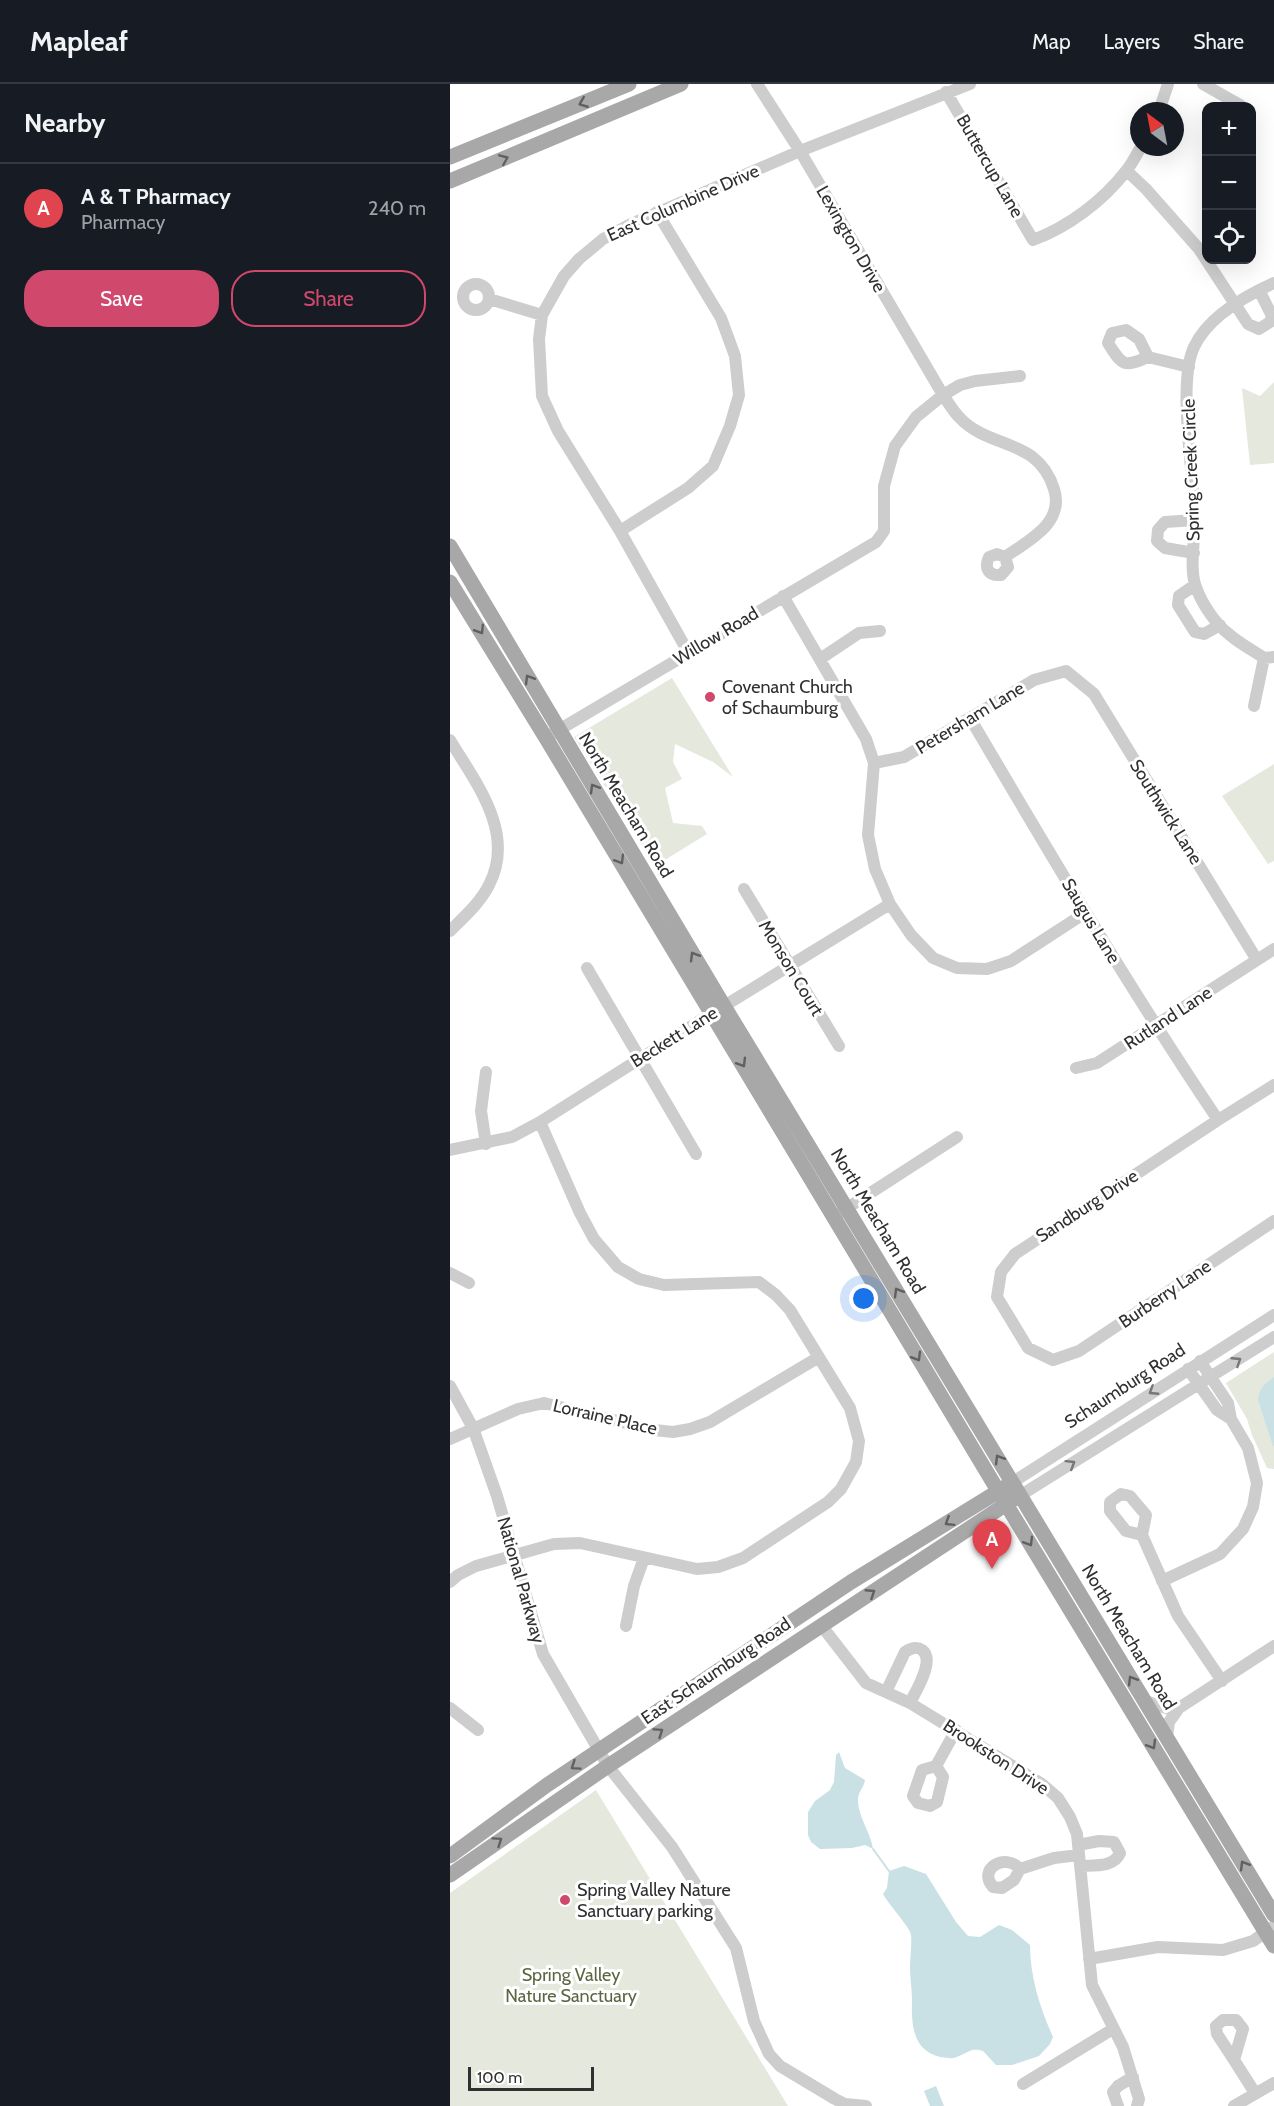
<!DOCTYPE html>
<html lang="en">
<head>
<meta charset="utf-8">
<style>
  body { margin:0; font-family:Cabin,sans-serif; background:#242831; color:#f1f3f6 }
  .controls { position:absolute; right:18px; top:18px; display:grid; overflow:hidden; border-radius:12px; box-shadow:0 6px 24px #0002 }
  .controls button { width:54px; height:54px; display:grid; place-items:center; padding:0; border:0; border-bottom:2px solid #363941; background:#171b24; color:#f1f3f6; font:30px sans-serif }
  .compass { position:absolute; left:680px; top:18px; width:54px; height:54px; border-radius:50%; background:#171b24; box-shadow:0 6px 24px #0002; rotate:328deg }
  .scale { position:absolute; left:18px; bottom:15px; width:126px; box-sizing:border-box; padding-left:6px; border:3px solid #303030; border-top:0; font-size:16px; line-height:21px; white-space:nowrap; color:#303030; -webkit-text-stroke:4px #fff; paint-order:stroke }
  .you { position:absolute; left:414px; top:1215px; width:21px; height:21px; margin:-15px; border:4px solid #fff; border-radius:50%; background:#1a73e8; box-shadow:0 0 0 9px #1a73e833 }
  .badge { display:grid; place-items:center; width:39px; height:39px; border-radius:50%; background:#d1486d; color:#fff; font-size:20px; font-weight:700 }
  .pin { position:absolute; translate:-50% -50px; filter:drop-shadow(0 2px 3px #0008) }
  .pin::after { content:''; position:absolute; top:32px; width:21px; height:18px; background:inherit; clip-path:polygon(0 0,100% 0,50% 100%) }
  .list { margin:0; padding:0; list-style:none }
  h2 { display:flex; justify-content:space-between; align-items:center; height:78px; margin:0; padding:0 24px; font-size:26px }
  h2 small { font-size:20px; font-weight:400; color:#9ea1a6 }
  .list li { display:grid; grid-template-columns:39px 1fr auto; gap:18px; align-items:center; box-sizing:border-box; height:90px; padding:0 24px; border-top:2px solid #363941 }
  .list b { display:block; font-size:22px; white-space:nowrap }
  .list p { margin:0; font-size:20px; white-space:nowrap; color:#9ea1a6 }
  .list em { font-size:20px; font-style:normal; color:#9ea1a6 }
  .actions { display:flex; gap:12px; padding:18px 24px }
  .actions a { flex:1; padding:14px 0; border:2px solid #d1486d; border-radius:24px; text-align:center; font-size:21px; color:#d1486d }
  .actions .main { background:#d1486d; color:#fff }
  .icon { flex:none; width:33px; height:33px; fill:none; stroke:currentColor; stroke-width:2; stroke-linecap:round; stroke-linejoin:round }
  .map { position:relative; flex:none; width:824px; height:2022px; overflow:hidden }
  header { display:flex; align-items:center; gap:36px; box-sizing:border-box; height:84px; padding:0 30px; background:#171b24; border-bottom:2px solid #363941 }
  header strong { font-size:28px }
  nav { display:flex; gap:33px; margin-inline-start:auto; font-size:21px }
  main { display:flex }
  aside { flex:1; background:#171b24 }
  .map>svg:first-child { display:block }
  .green { fill:#e5e8dd }
  .water { fill:#c9e0e5 }
  .lines { fill:none; stroke-linecap:round; stroke-linejoin:round }
  .stream { stroke:#c9e0e5; stroke-width:2 }
  .minor { stroke:#cdcdcd; stroke-width:12 }
  .major { stroke:#a8a8a8; stroke-width:15 }
  .oneway { stroke:#606060 }
  .oneway2 { stroke:#777 }
  .poi-dot { fill:#d1486d; stroke:#fff; stroke-width:2 }
  .labels { text-anchor:middle; stroke-width:6; stroke-linejoin:round; paint-order:stroke }
  .street-label { font-size:18px; fill:#303030; stroke:#fff }
  .poi-label { font-size:18px; fill:#303030; stroke:#fff; text-anchor:start }
  .park-label { font-size:18px; fill:#5b6742; stroke:#fff }
</style>
</head>
<body>
<header>
<strong>Mapleaf</strong>
<nav><a>Map</a><a>Layers</a><a>Share</a></nav>
</header>
<main>
<aside>
<h2>Nearby<small></small></h2>
<ul class="list">
<li><span class="badge" style="background:#e0444e">A</span><div><b>A &amp; T Pharmacy</b><p>Pharmacy</p></div><em>240 m</em></li>
</ul>
<div class="actions"><a class="main">Save</a><a>Share</a></div>
</aside>
<div class="map">
<svg width="824" height="2022" viewBox="0 0 824 2022">
  <rect width="100%" height="100%" fill="#fff"/>
  <!-- green -->
  <path class="green" d="M824 298V379L800 381 792 304 810 312Z
    M222 594 283 693 263 678 225 660 223 678 232 695 215 704 223 739 252 742 257 750 205 782 124 653Z
    M824 680V777L818 780 772 712Z
    M824 1268V1385L817 1384 802 1351 797 1335 776 1299Z
    M146 1706 338 2022H0V1809Z"/>
  <!-- water -->
  <path class="water" d="M824 1293V1362H823L808 1316C809 1304 815 1300 824 1293Z
    M389 1668 395 1684 415 1696C414 1703 409 1707 408 1714 407 1732 421 1749 423 1765L415 1761 402 1764 370 1765 361 1758 358 1751V1728L365 1717 380 1706 384 1698 386 1671Z
    M454 1782 476 1790 506 1838 518 1852 530 1853 549 1841 562 1846 580 1861C580 1893 590 1924 603 1953L600 1960 589 1972 562 1981H546L533 1967C529 1966 524 1965 520 1967 512 1970 507 1975 498 1974 464 1971 461 1945 462 1916 462 1905 460 1894 460 1884 460 1873 462 1862 461 1851 460 1843 438 1820 433 1810L437 1804 439 1787Z
    M486 2002 494 2022H480L474 2007Z"/>
  <g class="lines">
    <!-- stream -->
    <path class="stream" d="M423 1765 439 1787"/>
    <!-- minor -->
    <path class="minor" d="M307 0 350 67 493 311C498 318 503 327 509 333 539 366 588 353 604 405 615 439 578 457 555 473L547 470 539 473C534 484 538 492 551 491L558 483 555 473
      M753 0 790 21
      M496 8 583 156C618 143 653 117 676 87 682 80 686 71 691 63
      M709 27 718 0
      M677 87 696 105 749 165 798 240 809 245 820 238 822 232 809 206
      M824 199C795 212 758 233 744 263 727 299 744 393 745 435 745 455 739 486 746 503 752 520 766 541 780 551 790 560 803 566 814 574L824 573
      M13 213a13 13 0 1 1 26 0a13 13 0 1 1-26 0Z
      M39 215 92 231
      M698 273 689 255 676 246 662 249 658 259C672 281 673 284 698 273L739 283
      M170 447 238 404 263 382 280 342 289 311 285 272 271 234 207 128
      M744 469 715 464 707 457 708 446 715 438 745 436
      M745 501 729 512 728 521 745 548 754 550 770 541
      M333 512 416 655 424 679 418 751 425 785 440 820 461 851 483 874 507 884 537 885 561 877 635 829
      M238 568 170 447 108 347 92 312 89 255 92 231 114 192 129 175 153 155 179 141 350 67 520 0
      M370 575 409 549 430 547
      M804 622 814 574
      M520 634C600 770 680 905 768 1036
      M102 650 426 458 434 447V402L445 362 466 333 493 311 510 301 525 297 570 292
      M0 656C26 699 66 749 39 801 30 819 14 833 0 847
      M424 679 454 673 584 596 616 587 644 610 807 876
      M294 805 389 962
      M137 884 246 1070
      M626 984 647 979 824 865
      M824 1001 768 1036 565 1170 551 1188 547 1213 578 1264 603 1276 629 1267 824 1137
      M36 1060 31 1027 36 988
      M0 1066 62 1053 90 1038 248 938 440 820
      M391 1128 507 1053
      M0 1189 19 1199
      M738 1285 767 1326 781 1335
      M0 1302 23 1344 47 1412 93 1570 158 1682 222 1763 286 1864 304 1937 319 1970 330 1982 385 2015 395 2020 416 2022
      M0 1355 68 1325 94 1319 204 1346 223 1348 240 1345 260 1338 369 1273
      M563 1398 824 1231
      M671 1410 680 1412 696 1431 692 1451 676 1447 660 1427V1418Z
      M571 1411 824 1253
      M692 1451 728 1532 772 1597
      M712 1497 770 1470 793 1445 803 1423 807 1399 798 1364 781 1335 778 1319 750 1277
      M0 1498 8 1491 26 1482 104 1460 130 1459 247 1485 268 1483 293 1474 378 1418 391 1405 406 1378 409 1357 400 1324 340 1226 326 1211 309 1198 214 1201 189 1195 168 1183 144 1155 130 1129 90 1038
      M371 1541 416 1599 460 1619 592 1700 608 1714 620 1733 627 1750 642 1901 673 1963 689 2015 687 2022
      M176 1542 184 1502 194 1474
      M436 1608 455 1568C461 1564 466 1562 472 1566 486 1576 465 1608 460 1619
      M695 1617 719 1625 729 1624
      M0 1624 28 1646
      M717 1653 719 1638 729 1624 824 1562
      M486 1682 493 1693 487 1718 480 1722 468 1719 463 1712 472 1686 486 1682 506 1646
      M628 1761 649 1757 664 1758 670 1769C664 1784 643 1781 630 1782
      M570 1785C555 1768 527 1785 543 1803L552 1804 564 1796 570 1785 604 1774 629 1771
      M639 1875 708 1863 773 1866 803 1857 824 1842
      M784 1976 767 1950 766 1942 773 1936H786L793 1945 784 1976 805 2009
      M573 2000 663 1945
      M668 2022 663 2008 668 2002 683 1993
      M784 2022 824 1999"/>
    <!-- major -->
    <path class="major" d="M0 73 179 0
      M0 97 231 0
      M0 462 274 922 824 1831
      M0 498 96 654 556 1420 824 1862
      M0 1772 97 1701 401 1498 557 1402
      M0 1791 158 1682 564 1415"/>
  </g>
  <!-- one-way arrows -->
  <defs><path id="oneway-chevron" d="M-2-3.5L2.5 0L-2 3.5" fill="none" stroke-width="1.6" stroke-linecap="round" stroke-linejoin="round" transform="scale(1.5)"/></defs>
  <g class="oneway">
    <use href="#oneway-chevron" transform="translate(133 19) rotate(158)"/>
    <use href="#oneway-chevron" transform="translate(54 75) rotate(-23)"/>
    <use href="#oneway-chevron" transform="translate(30 546) rotate(58)"/>
    <use href="#oneway-chevron" transform="translate(79 595) rotate(-121)"/>
    <use href="#oneway-chevron" transform="translate(144 704) rotate(-121)"/>
    <use href="#oneway-chevron" transform="translate(170 776) rotate(59)"/>
    <use href="#oneway-chevron" transform="translate(244 872) rotate(-121)"/>
    <use href="#oneway-chevron" transform="translate(292 979) rotate(59)"/>
    <use href="#oneway-chevron" transform="translate(448 1208) rotate(-121)"/>
    <use href="#oneway-chevron" transform="translate(467 1273) rotate(59)"/>
    <use href="#oneway-chevron" transform="translate(549 1375) rotate(-121)"/>
    <use href="#oneway-chevron" transform="translate(499 1438) rotate(148)"/>
    <use href="#oneway-chevron" transform="translate(579 1458) rotate(59)"/>
    <use href="#oneway-chevron" transform="translate(421 1509) rotate(-33)"/>
    <use href="#oneway-chevron" transform="translate(682 1596) rotate(-121)"/>
    <use href="#oneway-chevron" transform="translate(209 1648) rotate(-34)"/>
    <use href="#oneway-chevron" transform="translate(702 1661) rotate(59)"/>
    <use href="#oneway-chevron" transform="translate(125 1682) rotate(146)"/>
    <use href="#oneway-chevron" transform="translate(48 1757) rotate(-34)"/>
    <use href="#oneway-chevron" transform="translate(794 1781) rotate(-121)"/>
  </g>
  <g class="oneway2">
    <use href="#oneway-chevron" transform="translate(787 1277) rotate(-33)"/>
    <use href="#oneway-chevron" transform="translate(703 1307) rotate(147)"/>
    <use href="#oneway-chevron" transform="translate(621 1380) rotate(-32)"/>
  </g>
  <!-- markers -->
  <g class="poi-dot">
    <circle cx="260" cy="613" r="6"/>
    <circle cx="115" cy="1816" r="6"/>
  </g>
  <g class="labels">
    <!-- street labels -->
    <g class="street-label">
      <text transform="translate(540 82) rotate(60)" y="6">Buttercup Lane</text>
      <text transform="translate(233 119) rotate(-24)" y="6">East Columbine Drive</text>
      <text transform="translate(401 155) rotate(60)" y="6">Lexington Drive</text>
      <text transform="translate(741 386) rotate(-92)" y="6">Spring Creek Circle</text>
      <text transform="translate(266 552) rotate(-31)" y="6">Willow Road</text>
      <text transform="translate(520 634) rotate(-31)" y="6">Petersham Lane</text>
      <text transform="translate(176 721) rotate(59)" y="6">North Meacham Road</text>
      <text transform="translate(716 728) rotate(58)" y="6">Southwick Lane</text>
      <text transform="translate(641 837) rotate(59)" y="6">Saugus Lane</text>
      <text transform="translate(341 884) rotate(59)" y="6">Monson Court</text>
      <text transform="translate(718 934) rotate(-33)" y="6">Rutland Lane</text>
      <text transform="translate(224 953) rotate(-32)" y="6">Beckett Lane</text>
      <text transform="translate(637 1122) rotate(-33)" y="6">Sandburg Drive</text>
      <text transform="translate(428 1137) rotate(59)" y="6">North Meacham Road</text>
      <text transform="translate(715 1210) rotate(-34)" y="6">Burberry Lane</text>
      <text transform="translate(675 1302) rotate(-33)" y="6">Schaumburg Road</text>
      <text transform="translate(155 1333) rotate(13)" y="6">Lorraine Place</text>
      <text transform="translate(71 1496) rotate(74)" y="6">National Parkway</text>
      <text transform="translate(679 1553) rotate(59)" y="6">North Meacham Road</text>
      <text transform="translate(266 1587) rotate(-34)" y="6">East Schaumburg Road</text>
      <text transform="translate(546 1673) rotate(33)" y="6">Brookston Drive</text>
    </g>
    <!-- poi labels -->
    <g class="poi-label">
      <text x="272" y="609">Covenant Church<tspan x="272" dy="21">of Schaumburg</tspan></text>
      <text x="127" y="1812">Spring Valley Nature<tspan x="127" dy="21">Sanctuary parking</tspan></text>
    </g>
    <!-- park labels -->
    <g class="park-label">
      <text x="121" y="1897">Spring Valley<tspan x="121" dy="21">Nature Sanctuary</tspan></text>
    </g>
  </g>
</svg>
<div class="controls">
<button>+</button>
<button>−</button>
<button><svg class="icon" aria-label="locate" viewBox="0 0 24 24"><circle cx="12" cy="12" r="6"/><path d="M12 2v4M12 18v4M2 12h4M18 12h4"/></svg></button>
</div>
<svg class="compass" viewBox="-18 -18 36 36"><path d="M0-13l5 13h-10z" fill="#e53935"/><path d="M0 13l5-13h-10z" fill="#9ea1a6"/></svg>
<div class="scale">100 m</div>
<div class="you"></div>
<div class="pin badge" style="left:542px;top:1485px;background:#e0444e">A</div>
</div>
</main>
</body>
</html>
